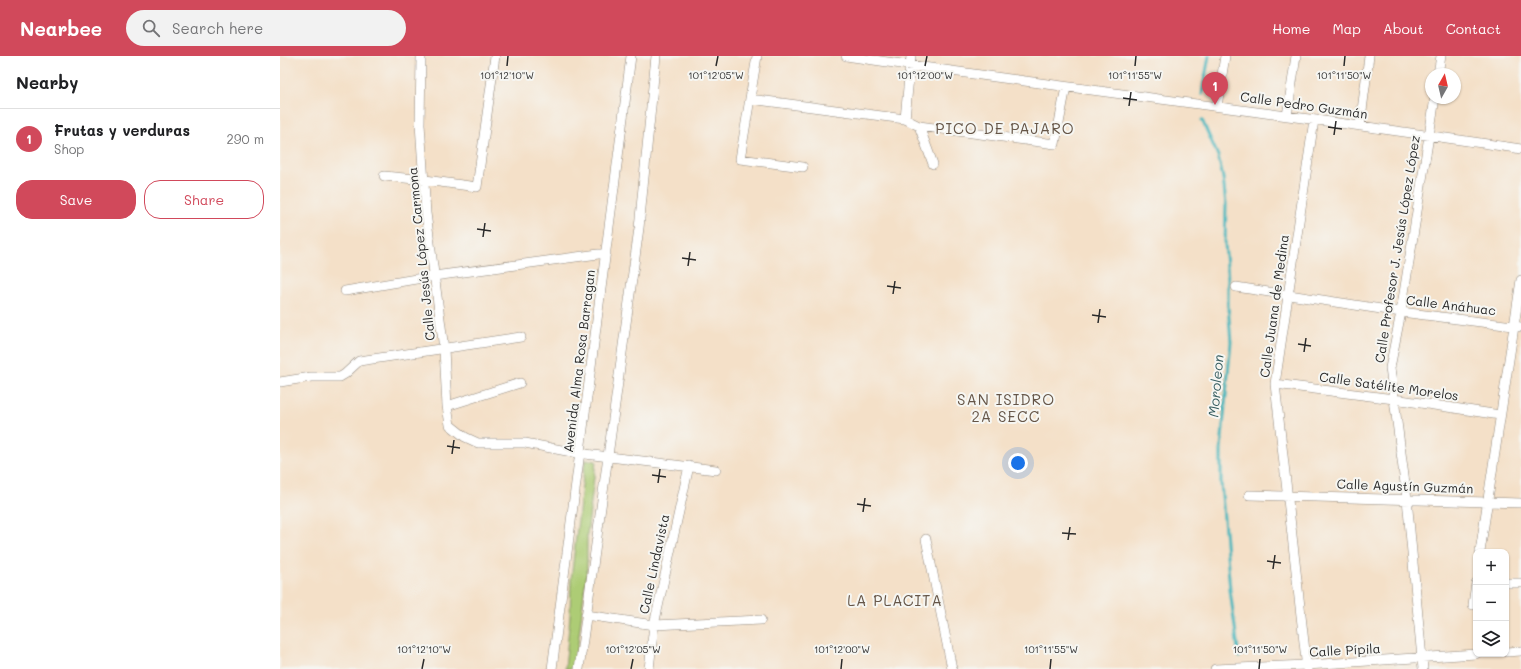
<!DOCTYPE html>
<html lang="en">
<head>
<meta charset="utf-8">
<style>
  body { margin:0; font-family:Mali,sans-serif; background:#f2f2f2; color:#202124 }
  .controls { position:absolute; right:12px; bottom:12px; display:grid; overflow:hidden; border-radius:8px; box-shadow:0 1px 3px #0004 }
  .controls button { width:36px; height:36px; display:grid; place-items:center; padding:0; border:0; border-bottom:1px solid #e0e0e0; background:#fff; color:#202124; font:20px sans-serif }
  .compass { position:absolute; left:1145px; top:12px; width:36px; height:36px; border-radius:50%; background:#fff; box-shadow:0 1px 3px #0004; rotate:8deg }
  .you { position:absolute; left:738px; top:407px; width:14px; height:14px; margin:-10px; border:3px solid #fff; border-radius:50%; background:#1a73e8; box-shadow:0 0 0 6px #1a73e833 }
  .badge { display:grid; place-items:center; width:26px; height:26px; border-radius:50%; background:#d1495b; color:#fff; font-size:13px; font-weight:700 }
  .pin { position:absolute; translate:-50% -33px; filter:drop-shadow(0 1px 2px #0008) }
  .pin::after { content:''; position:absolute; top:21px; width:14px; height:12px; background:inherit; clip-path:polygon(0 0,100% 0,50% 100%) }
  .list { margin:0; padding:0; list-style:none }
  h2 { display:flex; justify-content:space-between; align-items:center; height:52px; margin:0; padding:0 16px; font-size:17px }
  h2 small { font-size:13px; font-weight:400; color:#757577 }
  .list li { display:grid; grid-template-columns:26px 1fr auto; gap:12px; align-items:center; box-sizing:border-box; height:60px; padding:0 16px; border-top:1px solid #e0e0e0 }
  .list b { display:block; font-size:15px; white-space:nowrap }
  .list p { margin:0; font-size:13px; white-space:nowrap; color:#757577 }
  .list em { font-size:13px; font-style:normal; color:#757577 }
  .actions { display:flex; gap:8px; padding:12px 16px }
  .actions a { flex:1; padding:9px 0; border:1px solid #d1495b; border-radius:16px; text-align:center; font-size:14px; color:#d1495b }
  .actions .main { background:#d1495b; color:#fff }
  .icon { flex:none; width:22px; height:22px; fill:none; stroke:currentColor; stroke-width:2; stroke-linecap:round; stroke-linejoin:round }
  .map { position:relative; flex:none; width:1241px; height:613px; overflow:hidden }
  header { display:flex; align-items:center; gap:24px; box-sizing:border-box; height:56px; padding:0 20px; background:#d1495b; color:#fff }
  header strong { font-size:19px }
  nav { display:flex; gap:22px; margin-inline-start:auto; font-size:14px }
  .search { width:280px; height:36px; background:#f2f2f2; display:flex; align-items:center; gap:10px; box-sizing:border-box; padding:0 14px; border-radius:22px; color:#757577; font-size:15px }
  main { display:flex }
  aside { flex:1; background:#fff }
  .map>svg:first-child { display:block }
  .green { fill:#adcc74; stroke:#6c7c50 }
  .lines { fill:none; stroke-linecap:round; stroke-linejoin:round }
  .stream { stroke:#47b7be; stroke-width:3 }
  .street-casing { stroke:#90867a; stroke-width:10 }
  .street { stroke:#fff; stroke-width:9 }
  .ticks { fill:none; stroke:#2b2b2b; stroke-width:1.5 }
  .labels { text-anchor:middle; stroke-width:4; stroke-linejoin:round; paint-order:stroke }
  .street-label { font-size:13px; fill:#2b2b2b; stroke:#f6f6f2 }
  .water-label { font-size:14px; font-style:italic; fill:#355c5e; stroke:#f6f6f2 }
  .quarter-label { font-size:15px; letter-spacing:1px; fill:#665648; stroke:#f6f6f2 }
  .ticks-label { font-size:10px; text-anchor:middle; fill:#2b2b2b; stroke:#f6f6f2; stroke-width:4; stroke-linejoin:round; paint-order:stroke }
</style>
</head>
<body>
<header>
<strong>Nearbee</strong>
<div class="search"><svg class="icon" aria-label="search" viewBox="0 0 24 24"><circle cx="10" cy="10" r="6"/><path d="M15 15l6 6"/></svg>Search here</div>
<nav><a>Home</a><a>Map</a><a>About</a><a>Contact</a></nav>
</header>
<main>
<aside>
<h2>Nearby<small></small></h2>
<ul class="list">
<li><span class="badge">1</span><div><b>Frutas y verduras</b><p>Shop</p></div><em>290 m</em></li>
</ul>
<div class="actions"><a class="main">Save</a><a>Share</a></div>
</aside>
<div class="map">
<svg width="1241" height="613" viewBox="0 0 1241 613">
  <rect width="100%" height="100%" fill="#f6f6f2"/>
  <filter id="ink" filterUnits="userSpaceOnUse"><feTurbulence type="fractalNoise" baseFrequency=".025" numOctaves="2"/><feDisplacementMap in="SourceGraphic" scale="8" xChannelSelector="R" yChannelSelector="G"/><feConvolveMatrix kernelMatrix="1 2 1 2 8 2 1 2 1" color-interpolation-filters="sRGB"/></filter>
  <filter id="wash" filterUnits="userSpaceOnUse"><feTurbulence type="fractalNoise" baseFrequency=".012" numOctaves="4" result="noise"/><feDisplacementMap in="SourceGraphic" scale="16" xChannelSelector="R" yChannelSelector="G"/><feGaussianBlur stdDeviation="0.9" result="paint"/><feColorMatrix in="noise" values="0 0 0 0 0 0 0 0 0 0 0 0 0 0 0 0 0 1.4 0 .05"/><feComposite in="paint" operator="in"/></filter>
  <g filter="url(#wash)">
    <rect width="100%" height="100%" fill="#f4e0c8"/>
    <!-- green -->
    <path class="green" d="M305 404 316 405 307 479V513L295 613H285L290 560 291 524Z"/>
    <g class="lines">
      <!-- stream -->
      <path class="stream" d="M922 38 929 0
        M922 64 938 100 943 122 946 148 945 188 948 221V250L951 286 941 392V427L950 534 959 601"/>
    </g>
  </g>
  <g filter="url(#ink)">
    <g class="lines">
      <defs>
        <path id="street" d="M141 0 140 68 146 157 164 293 167 350 170 369 185 381 198 387H245L297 397 436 414
          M477 0 460 103 523 111
          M566 0C790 33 1016 59 1241 93
          M1158 18 1161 0
          M470 43 625 63 639 70 775 88 786 31
          M937 50 945 0
          M1007 60 1016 0
          M625 63 631 0
          M639 70 653 108
          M1080 70 1089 0
          M104 120 145 124 197 131 215 0
          M956 231 1121 256 1241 271
          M65 235 154 220 326 197
          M0 326 31 321H60L65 318 79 305 241 281
          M995 328 1114 343 1220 359
          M167 350 240 327
          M969 439 1241 447
          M646 483 672 613
          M1200 496 1241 224
          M1226 527H1241
          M1193 549 1196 527
          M306 559 374 569 481 564
          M1226 596 1241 595
          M272 613 351 0
          M299 613 359 172 376 0
          M369 613 374 569 409 410
          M935 613 1027 609 1196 598
          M1027 613 995 328 1034 64
          M1143 613 1127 443 1110 312 1121 256 1155 42"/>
      </defs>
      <!-- street casing -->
      <use href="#street" class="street-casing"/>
      <!-- street -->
      <use href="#street" class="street"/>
    </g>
  </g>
  <!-- ticks -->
  <path class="ticks" d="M227 10 228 0M436 10 438 0M645 10 647 0M855 10 856 0M1064 10 1065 0M843 42 857 44M849 50 851 36M1048 71 1062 73M1054 79 1056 65M197 173 211 175M203 181 205 167M402 202 416 204M408 210 410 196M607 230 621 232M613 238 615 225M812 259 826 261M818 267 820 253M1018 288 1031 290M1024 296 1026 282M167 390 180 392M172 398 174 384M372 419 386 421M378 427 380 413M577 448 591 450M583 456 585 442M782 477 796 478M788 484 790 471M987 505 1001 507M993 513 995 499M142 613 144 603M351 613 353 603M561 613 562 603M770 613 771 603M979 613 980 603"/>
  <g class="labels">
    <!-- street labels -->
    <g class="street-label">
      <text transform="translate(1024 49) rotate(8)" y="5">Calle Pedro Guzmán</text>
      <text transform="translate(1117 193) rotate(-81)" y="5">Calle Profesor J. Jesús López López</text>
      <text transform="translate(141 198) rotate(-96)" y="5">Calle Jesús López Carmona</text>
      <text transform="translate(1171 249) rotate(7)" y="5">Calle Anáhuac</text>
      <text transform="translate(994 250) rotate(-82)" y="5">Calle Juana de Medina</text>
      <text transform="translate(299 305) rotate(-83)" y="5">Avenida Alma Rosa Barragan</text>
      <text transform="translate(1109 330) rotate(8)" y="5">Calle Satélite Morelos</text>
      <text transform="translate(1125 430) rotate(2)" y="5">Calle Agustín Guzmán</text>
      <text transform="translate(374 508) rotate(-78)" y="5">Calle Lindavista</text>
      <text transform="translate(1065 594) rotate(-3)" y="5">Calle Pípila</text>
    </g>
    <!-- water labels -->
    <g class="water-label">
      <text transform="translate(936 330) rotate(-85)" y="5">Moroleon</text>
    </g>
    <!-- quarter labels -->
    <g class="quarter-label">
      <text x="725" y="78">PICO DE PAJARO</text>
      <text x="726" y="349">SAN ISIDRO<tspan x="726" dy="17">2A SECC</tspan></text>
      <text x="615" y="550">LA PLACITA</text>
    </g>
  </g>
  <g class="ticks-label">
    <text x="227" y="23">101°12'10"W</text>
    <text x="436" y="23">101°12'05"W</text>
    <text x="645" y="23">101°12'00"W</text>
    <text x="855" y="23">101°11'55"W</text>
    <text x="1064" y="23">101°11'50"W</text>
    <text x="144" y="597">101°12'10"W</text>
    <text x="353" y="597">101°12'05"W</text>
    <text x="562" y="597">101°12'00"W</text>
    <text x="771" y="597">101°11'55"W</text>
    <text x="980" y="597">101°11'50"W</text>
  </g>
</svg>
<div class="controls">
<button>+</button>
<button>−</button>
<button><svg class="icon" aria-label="layers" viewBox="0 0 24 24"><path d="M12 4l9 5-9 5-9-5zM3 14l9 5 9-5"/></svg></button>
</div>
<svg class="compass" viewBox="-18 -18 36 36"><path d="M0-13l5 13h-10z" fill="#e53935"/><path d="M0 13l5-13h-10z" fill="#757577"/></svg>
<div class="you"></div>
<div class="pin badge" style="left:935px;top:49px">1</div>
</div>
</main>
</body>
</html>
